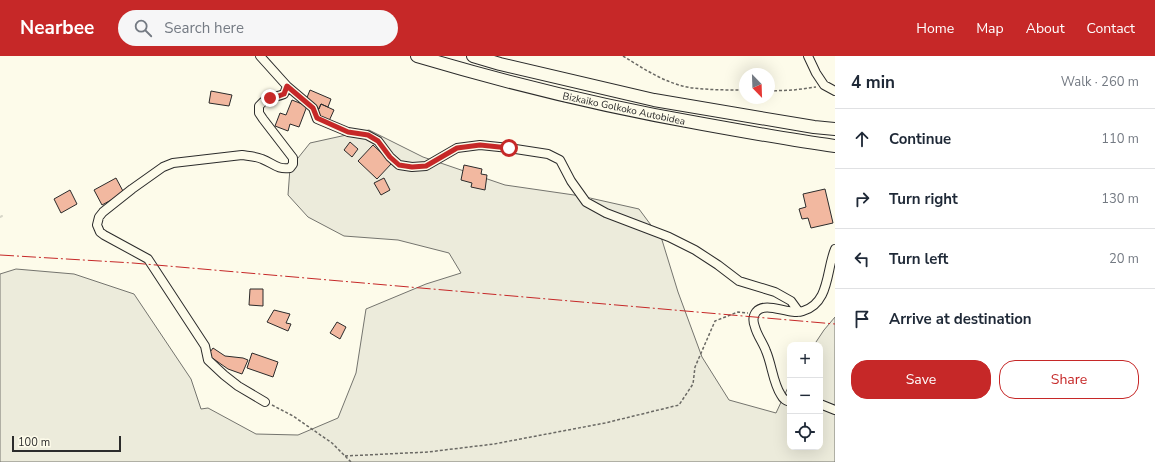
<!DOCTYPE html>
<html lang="en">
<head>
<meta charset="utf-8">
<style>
  body { margin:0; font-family:"Nunito Sans",sans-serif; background:#f6f6f7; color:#1f2937 }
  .controls { position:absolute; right:12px; bottom:12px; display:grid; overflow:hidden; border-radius:8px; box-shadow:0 4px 16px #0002 }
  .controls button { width:36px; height:36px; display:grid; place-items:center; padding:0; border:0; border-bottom:1px solid #e0e1e3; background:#fff; color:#1f2937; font:20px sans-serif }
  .compass { position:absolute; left:739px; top:12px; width:36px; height:36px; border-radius:50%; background:#fff; box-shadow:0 4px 16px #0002; rotate:157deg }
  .scale { position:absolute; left:12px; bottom:10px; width:109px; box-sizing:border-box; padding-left:4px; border:2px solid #2b2b2b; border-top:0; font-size:11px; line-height:14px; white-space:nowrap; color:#2b2b2b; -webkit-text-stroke:3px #fdfbea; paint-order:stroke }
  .stop { position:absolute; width:12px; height:12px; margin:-9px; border:3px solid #c62828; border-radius:50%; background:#fff }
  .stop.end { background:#c62828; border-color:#fff; box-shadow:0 1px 4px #0008 }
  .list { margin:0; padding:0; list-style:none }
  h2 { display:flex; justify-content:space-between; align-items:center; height:52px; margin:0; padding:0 16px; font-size:17px }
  h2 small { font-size:13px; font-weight:400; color:#747a83 }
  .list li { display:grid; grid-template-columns:26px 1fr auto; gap:12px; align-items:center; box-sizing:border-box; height:60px; padding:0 16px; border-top:1px solid #e0e1e3 }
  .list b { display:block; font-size:15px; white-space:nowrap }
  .list em { font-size:13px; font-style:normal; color:#747a83 }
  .actions { display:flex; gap:8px; padding:12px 16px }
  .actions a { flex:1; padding:9px 0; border:1px solid #c62828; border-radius:16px; text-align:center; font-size:14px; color:#c62828 }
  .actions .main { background:#c62828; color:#fff }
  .icon { flex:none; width:22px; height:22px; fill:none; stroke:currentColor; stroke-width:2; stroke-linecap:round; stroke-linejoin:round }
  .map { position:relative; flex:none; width:835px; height:406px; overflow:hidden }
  header { display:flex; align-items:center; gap:24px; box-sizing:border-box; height:56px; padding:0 20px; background:#c62828; color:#fff }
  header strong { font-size:19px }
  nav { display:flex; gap:22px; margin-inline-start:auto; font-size:14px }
  .search { width:280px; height:36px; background:#f6f6f7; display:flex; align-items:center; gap:10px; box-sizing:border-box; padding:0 14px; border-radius:22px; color:#747a83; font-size:15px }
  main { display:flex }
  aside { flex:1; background:#fff }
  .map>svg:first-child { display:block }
  .green { fill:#ecebdb; stroke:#74746e }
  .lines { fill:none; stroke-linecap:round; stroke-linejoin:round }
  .stream { stroke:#d8d7c9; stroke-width:2 }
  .building { fill:#f2b8a0; stroke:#2b2b2b }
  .minor-casing { stroke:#2b2b2b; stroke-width:10 }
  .highway-casing { stroke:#2b2b2b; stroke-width:14 }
  .path { stroke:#6a6964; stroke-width:1.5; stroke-dasharray:3 2; stroke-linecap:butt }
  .minor { stroke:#fdfbea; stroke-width:8 }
  .highway { stroke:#fdfbea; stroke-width:12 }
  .power { stroke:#c62828; stroke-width:1; stroke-dasharray:14 3 2 3; stroke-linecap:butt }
  .route { stroke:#c62828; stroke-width:5 }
  .labels { text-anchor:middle; stroke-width:3; stroke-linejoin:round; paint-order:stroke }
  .street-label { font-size:10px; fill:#2b2b2b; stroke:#fdfbea }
</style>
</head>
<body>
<header>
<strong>Nearbee</strong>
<div class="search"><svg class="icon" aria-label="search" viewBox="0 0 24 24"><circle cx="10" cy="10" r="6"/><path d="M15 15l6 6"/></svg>Search here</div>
<nav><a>Home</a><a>Map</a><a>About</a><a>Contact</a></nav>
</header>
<main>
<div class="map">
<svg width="835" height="406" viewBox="0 0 835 406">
  <rect width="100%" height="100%" fill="#fdfbea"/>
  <!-- green -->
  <path class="green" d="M369 74 423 101 505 129 581 140 639 153 662 184 678 236 702 301 729 344 776 357 790 327V391H820V289H814L824 274 835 261V406H0V218L16 213 74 218 134 238 191 323 201 353 208 352 256 378 298 379 338 362 356 317 366 253 426 228 461 217 449 197 398 184 344 180 308 161 288 139 290 112 310 87Z"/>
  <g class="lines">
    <!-- stream -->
    <path class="stream" d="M0 161 2 160"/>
  </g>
  <!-- building -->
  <path class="building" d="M310 34 331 43 328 51 321 48 319 53 314 51 315 48 306 44Z
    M211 35 232 39 229 50 209 47Z
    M292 44 307 50 299 71 290 68 288 75 275 70 280 57 286 59Z
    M321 48 334 54 329 65 316 58Z
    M350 86 358 93 352 101 344 94Z
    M373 89 392 107 377 123 358 105Z
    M464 109 482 113 481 118 487 119 485 134 471 131 472 127 461 124Z
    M116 122 124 137 102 149 94 134Z
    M384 122 390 134 381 139 374 127Z
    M825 133 833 167 811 172 808 162 802 163 799 153 806 151 803 138Z
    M70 134 77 148 61 157 54 143Z
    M250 233H263V250L249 249Z
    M274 254 290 258 286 267 291 268 288 275 267 266Z
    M337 266 346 271 340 283 330 277Z
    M213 292 225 300 243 302 248 304 242 318 228 313 208 299Z
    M252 297 278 306 273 321 247 312Z"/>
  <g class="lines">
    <defs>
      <path id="minor" d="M260 0 287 30 284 38C274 42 266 41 259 50V57L263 63 293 102V108L290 112C277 114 273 107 262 103 255 100 248 100 242 99L173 107 163 111 132 133 103 156 99 161 97 169 100 176 104 179 148 203 205 290 208 304 224 319 238 330 265 346
        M808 0 816 17 824 29 835 35
        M287 30 313 52 317 63 348 76 367 79 378 85 390 101 399 109 412 111 426 110 457 92 480 89 509 92 548 98 560 104 571 125 586 146 606 157 669 181 695 194 718 209 739 225 775 236 791 245 799 256
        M790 346C786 345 783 343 781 339 773 327 772 309 766 295 763 287 757 279 755 271 753 266 753 260 756 256 766 244 789 260 803 255 830 247 826 214 835 193
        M820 348 835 354"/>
      <path id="highway" d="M417 0C511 28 606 51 703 68 747 76 791 84 835 90
        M473 0 500 8 654 44 814 71 835 73"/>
    </defs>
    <!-- minor casing -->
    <use href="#minor" class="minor-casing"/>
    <!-- highway casing -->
    <use href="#highway" class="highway-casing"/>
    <!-- path -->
    <path class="path" d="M623 0C644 13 668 29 693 32 710 34 728 34 745 34
      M769 35 794 34 816 31
      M272 349 293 360 332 387 351 406
      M345 400 428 396 494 388 605 367 679 349 693 328 695 311 715 265 738 256 748 257"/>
    <!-- minor -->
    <use href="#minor" class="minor"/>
    <!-- highway -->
    <use href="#highway" class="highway"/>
    <!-- power -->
    <path class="power" d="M0 199 133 207 835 268"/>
  </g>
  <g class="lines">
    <!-- route -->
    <path class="route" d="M270 42 276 41 284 38 287 30 313 52 317 62 348 76 368 79 378 85 390 101 399 109 412 111 426 110 457 92 480 89 509 92"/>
  </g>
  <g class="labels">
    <!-- street labels -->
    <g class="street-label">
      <text transform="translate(624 52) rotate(12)" y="4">Bizkaiko Golkoko Autobidea</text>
    </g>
  </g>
</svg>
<div class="controls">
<button>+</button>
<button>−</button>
<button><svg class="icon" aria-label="locate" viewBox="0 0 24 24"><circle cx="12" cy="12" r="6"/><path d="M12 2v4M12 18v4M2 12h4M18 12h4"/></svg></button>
</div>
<svg class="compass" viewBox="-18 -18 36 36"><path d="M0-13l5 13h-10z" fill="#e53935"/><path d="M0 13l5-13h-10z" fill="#747a83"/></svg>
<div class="scale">100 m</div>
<div class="stop" style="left:509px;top:92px"></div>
<div class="stop end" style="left:270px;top:42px"></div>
</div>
<aside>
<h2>4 min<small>Walk · 260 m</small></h2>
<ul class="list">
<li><svg class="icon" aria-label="ahead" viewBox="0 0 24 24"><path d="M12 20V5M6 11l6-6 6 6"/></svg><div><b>Continue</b></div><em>110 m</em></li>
<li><svg class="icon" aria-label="right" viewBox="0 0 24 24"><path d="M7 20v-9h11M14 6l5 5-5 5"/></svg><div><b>Turn right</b></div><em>130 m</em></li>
<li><svg class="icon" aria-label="left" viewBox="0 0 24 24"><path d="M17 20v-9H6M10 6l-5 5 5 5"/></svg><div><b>Turn left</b></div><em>20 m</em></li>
<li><svg class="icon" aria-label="arrive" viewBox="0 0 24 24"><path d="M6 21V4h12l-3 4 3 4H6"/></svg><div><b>Arrive at destination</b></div></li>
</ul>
<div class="actions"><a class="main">Save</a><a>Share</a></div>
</aside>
</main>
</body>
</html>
